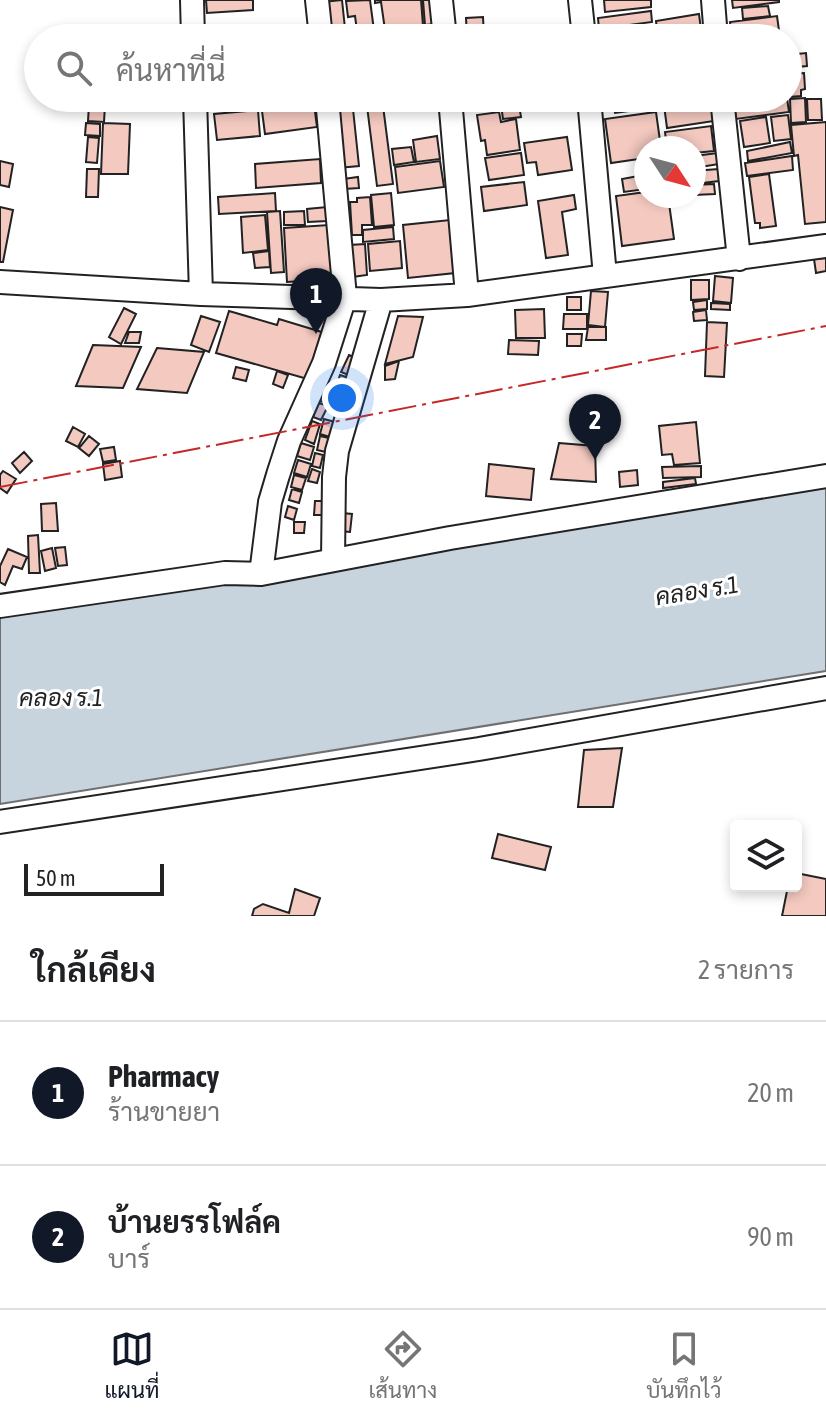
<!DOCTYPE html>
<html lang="th">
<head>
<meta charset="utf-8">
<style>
  body { margin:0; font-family:"Asap Condensed",Sarabun,sans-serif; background:#f6f6f6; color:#202124 }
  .controls { position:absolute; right:24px; bottom:24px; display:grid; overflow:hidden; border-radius:8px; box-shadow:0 4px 12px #0003 }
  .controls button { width:72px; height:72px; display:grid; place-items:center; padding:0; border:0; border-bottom:2px solid #e0e0e0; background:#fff; color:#202124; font:40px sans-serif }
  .compass { position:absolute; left:634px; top:136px; width:72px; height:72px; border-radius:50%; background:#fff; box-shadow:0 4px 12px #0003; rotate:126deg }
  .scale { position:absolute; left:24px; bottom:20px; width:140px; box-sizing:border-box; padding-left:8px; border:4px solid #222; border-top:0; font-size:22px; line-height:28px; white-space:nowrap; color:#222; -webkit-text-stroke:6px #fff; paint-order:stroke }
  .you { position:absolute; left:342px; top:398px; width:28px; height:28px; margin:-20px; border:6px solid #fff; border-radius:50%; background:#1a73e8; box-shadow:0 0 0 12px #1a73e833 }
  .badge { display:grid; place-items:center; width:52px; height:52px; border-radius:50%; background:#111827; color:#fff; font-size:26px; font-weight:700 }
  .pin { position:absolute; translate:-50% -66px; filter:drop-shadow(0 2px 4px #0008) }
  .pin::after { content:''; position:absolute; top:42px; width:28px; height:24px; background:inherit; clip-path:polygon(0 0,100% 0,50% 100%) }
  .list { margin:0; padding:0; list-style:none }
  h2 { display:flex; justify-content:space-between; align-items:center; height:104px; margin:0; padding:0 32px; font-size:34px }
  h2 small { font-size:26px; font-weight:400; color:#757577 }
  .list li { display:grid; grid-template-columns:52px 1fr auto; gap:24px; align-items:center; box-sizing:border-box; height:144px; padding:0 32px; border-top:2px solid #e0e0e0 }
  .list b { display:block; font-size:30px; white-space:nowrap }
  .list p { margin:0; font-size:26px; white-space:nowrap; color:#757577 }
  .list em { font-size:26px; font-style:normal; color:#757577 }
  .icon { flex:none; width:44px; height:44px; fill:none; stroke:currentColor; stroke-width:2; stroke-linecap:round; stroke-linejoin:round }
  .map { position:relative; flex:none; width:826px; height:916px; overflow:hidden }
  .search { position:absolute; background:#fff; box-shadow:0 4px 12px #0003; left:24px; right:24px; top:24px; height:88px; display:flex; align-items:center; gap:20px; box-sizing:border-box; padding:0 28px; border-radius:44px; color:#757577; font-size:30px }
  .sheet { height:392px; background:#fff }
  nav { display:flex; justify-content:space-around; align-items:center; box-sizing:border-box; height:112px; border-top:2px solid #e0e0e0; background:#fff; font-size:22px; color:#757577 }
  nav a { display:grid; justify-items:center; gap:4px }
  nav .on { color:#111827 }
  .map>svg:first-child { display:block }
  .water { fill:#c7d3dd; stroke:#6f6f6f; stroke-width:2 }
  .building { fill:#f3c9c0; stroke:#222; stroke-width:2 }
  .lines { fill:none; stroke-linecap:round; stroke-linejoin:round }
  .minor-casing { stroke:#222; stroke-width:26 }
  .minor { stroke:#fff; stroke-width:22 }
  .power { stroke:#c62828; stroke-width:2; stroke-dasharray:28 6 4 6; stroke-linecap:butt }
  .labels { text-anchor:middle; stroke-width:6; stroke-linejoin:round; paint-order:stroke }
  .water-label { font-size:24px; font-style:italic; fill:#222; stroke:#fff }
</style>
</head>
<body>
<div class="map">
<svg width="826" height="916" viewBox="0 0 826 916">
  <rect width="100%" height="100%" fill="#fff"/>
  <!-- water -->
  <path class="water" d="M826 481V671L0 804V613Z"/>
  <!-- building -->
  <path class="building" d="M206 0H253V10L207 13Z
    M342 0 346 38H326L322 2Z
    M370 0 375 38H358L355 16 348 17 346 1Z
    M375 0H421L423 26 385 30 381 2 375 3Z
    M423 0H433L436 24 425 25Z
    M604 0H651V7L605 12Z
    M732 0H779V2L733 8Z
    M768 6 770 16 743 19 742 8Z
    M651 11 652 22 599 29 598 18Z
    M699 14 702 38H658L656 21Z
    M777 16 780 38H732L730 22Z
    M483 17 484 36 467 37 466 18Z
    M541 26 542 38H517V27Z
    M649 29 650 38H638L637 30Z
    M633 30 634 38H599L598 34Z
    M806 53 807 66 797 67 798 72H789L788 55Z
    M804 73 805 89 801 90V96L789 97 788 74Z
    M366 98H382L393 184 377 186Z
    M500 98H518L521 117 503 119Z
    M613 98H643L645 109 615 113Z
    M657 98H694L658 103Z
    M711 98 714 121 667 128 664 105Z
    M733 98H787L789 112 736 119Z
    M805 98 806 122 791 123 790 99Z
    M807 99H821L822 120H808Z
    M89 104 105 105 104 122 88 121Z
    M314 104 317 127 265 134 262 111Z
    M353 109 359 166 338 168 333 111Z
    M258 110 260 136 217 140 214 114Z
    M499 112 501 122 516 119 520 150 487 155 485 140 481 141 477 115Z
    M656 112 661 148H646V158L611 163 605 119Z
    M788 115 791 139 774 141 771 117Z
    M766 117 770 143 744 147 740 121Z
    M826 122V222L805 224 798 155 794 156 791 125Z
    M86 123 100 124V136L85 135Z
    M103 123 130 124 128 174H101Z
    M711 126 714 151 694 153V148H667L665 132Z
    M437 136 440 159 416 162 413 140Z
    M88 137 99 138 97 163 86 162Z
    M567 137 572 170 538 175 536 162 527 163 524 143Z
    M790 142 792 153 748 161 747 151Z
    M411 147 414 162 394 165 392 149Z
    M521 153 524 175 489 180 485 158Z
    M718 153 719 164 694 168V156Z
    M792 156 793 170 747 176 745 163Z
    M320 159 321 183 256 188 255 164Z
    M0 161 13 164 9 187 0 185Z
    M440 161 444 187 398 193 395 167Z
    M87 169H99L98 197H86Z
    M718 169 719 181 694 184V171Z
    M769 174 776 226 760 228V223H755L749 177Z
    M644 175 646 189 624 192 622 179Z
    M358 177 359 188 344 189 343 179Z
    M524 182 527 205 484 211 481 187Z
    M714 184 715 194 694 195V185Z
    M646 192V196H668L674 239 622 246 616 196Z
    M275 193 276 211 219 214 218 197Z
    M391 193 394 225 374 227 371 195Z
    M574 195 576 209 562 212 568 255 546 258 538 201Z
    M370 197 372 225H362V235H352L350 202H357V198Z
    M0 207 13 210 3 262H0Z
    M327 207V221L308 222 307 209Z
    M280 211 284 272 271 273 267 212Z
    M304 211 305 225H284V212Z
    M265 215 268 250 243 253 241 217Z
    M450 220 455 273 408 278 403 225Z
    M329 225 332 279 287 282 284 228Z
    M393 227 394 239 363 242V230Z
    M400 241 402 268 370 271 368 244Z
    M365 244 367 275 352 277 349 245Z
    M269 251 270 267 255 268 253 253Z
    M826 258V271L816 273 814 259Z
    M715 276 733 278 731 303 713 301Z
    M691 280H709V299L691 300Z
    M591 291 608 292 605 327 588 325Z
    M567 297H581V310H567Z
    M707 300V309L694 310 693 302Z
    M711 303 730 304V310L711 309Z
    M124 308 136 314 121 344 109 337Z
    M544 309 545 338H516L515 310Z
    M706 310 707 320 694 321 693 312Z
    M229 311 277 325 279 319 325 333 311 380 216 353Z
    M564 314H587V329H563Z
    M201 316 220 322 209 352 191 345Z
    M398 316 423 317 413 357 385 364Z
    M707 322 727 323 724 377 705 376Z
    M588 327H606V340H586Z
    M129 332H141L139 343H125Z
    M567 334H582L581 346H567Z
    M509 340 539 341 538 355 508 354Z
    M93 345 141 347 123 388 76 386Z
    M157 348 204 352 187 393 137 389Z
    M349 355 358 359 351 376 341 372Z
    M399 361 395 379 385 380V366Z
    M236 367 249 370 246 381 233 378Z
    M277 371 288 375 283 388 273 384Z
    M340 375 349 378 340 405 331 402Z
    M324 386 332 389 328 403 320 401Z
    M319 403 328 406 321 420 313 417Z
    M324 419 335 422 330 437 320 434Z
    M312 421 320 424 314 444 305 440Z
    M696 422 700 463 674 465 672 454 662 455 659 426Z
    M73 427 85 434 78 447 66 441Z
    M89 436 99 444 89 456 79 448Z
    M320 436 329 438 326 452 317 450Z
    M301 443 314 447 310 460 297 456Z
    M559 443 595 446 596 482 551 479Z
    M114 447 116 460 103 462 100 449Z
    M24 452 32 461 20 473 12 463Z
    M315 453 323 455 320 468 312 466Z
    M298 460 311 464 307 477 294 473Z
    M120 461 122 477 105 480 103 464Z
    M489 464 534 469 531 500 486 496Z
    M701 466V477L663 478 662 467Z
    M312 469 320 472 317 483 308 481Z
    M637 470 638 485 620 487 619 472Z
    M3 471 16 479 7 493 0 488V475Z
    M294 475 306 478 302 490 291 487Z
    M695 478 696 484 663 488V482Z
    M292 489 302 492 299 503 289 500Z
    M315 501H331L330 515H314Z
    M56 503 58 531H42L41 504Z
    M288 506 297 509 294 520 285 517Z
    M342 513 352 514 350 532 340 531Z
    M294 522H305L304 533H294Z
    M38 535 40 573H29L28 536Z
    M65 547 67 565 58 566 55 548Z
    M52 548 56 568 45 571 41 551Z
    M8 549 27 557 22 569 13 566 5 585 0 582V566Z
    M622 748 613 807H578L584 750Z
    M498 834 551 847 545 870 492 858Z
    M796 873 826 879V916H782L788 886H796Z
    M295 889 320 898 314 916H252L254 909 263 904 289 913Z"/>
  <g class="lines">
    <defs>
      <path id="minor" d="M192 0 193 38
        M317 0 321 38
        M441 0 445 38
        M580 0 584 38
        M713 0 716 38
        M195 98 201 294
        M450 98 467 295
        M589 98 605 276
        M722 98 739 259
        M0 282 201 294 381 300 467 295 826 246
        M333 560 334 477 337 451 381 300
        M261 574 270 502 278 475 289 441 324 363 345 297 327 98
        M0 606 225 573 261 574 450 538 826 476
        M0 822 479 749 826 688"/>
    </defs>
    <!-- minor casing -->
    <use href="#minor" class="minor-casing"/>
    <!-- minor -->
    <use href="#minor" class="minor"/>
    <!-- power -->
    <path class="power" d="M0 487 826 326"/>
  </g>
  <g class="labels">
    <!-- water labels -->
    <g class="water-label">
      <text transform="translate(697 591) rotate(-9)" y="8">คลอง ร.1</text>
      <text x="61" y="706">คลอง ร.1</text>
    </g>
  </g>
</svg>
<div class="controls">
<button><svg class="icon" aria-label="layers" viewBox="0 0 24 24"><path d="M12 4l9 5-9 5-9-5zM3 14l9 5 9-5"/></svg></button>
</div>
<svg class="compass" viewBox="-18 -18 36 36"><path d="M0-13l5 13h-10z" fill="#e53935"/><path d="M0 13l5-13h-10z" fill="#757577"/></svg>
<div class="scale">50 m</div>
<div class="you"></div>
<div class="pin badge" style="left:316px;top:334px">1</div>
<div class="pin badge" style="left:595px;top:460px">2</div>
<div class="search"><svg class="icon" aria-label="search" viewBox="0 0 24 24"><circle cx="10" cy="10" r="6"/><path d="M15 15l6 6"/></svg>ค้นหาที่นี่</div>
</div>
<section class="sheet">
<h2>ใกล้เคียง<small>2 รายการ</small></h2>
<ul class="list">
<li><span class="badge">1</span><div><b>Pharmacy</b><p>ร้านขายยา</p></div><em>20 m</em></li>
<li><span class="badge">2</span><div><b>บ้านยรรโฟล์ค</b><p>บาร์</p></div><em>90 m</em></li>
</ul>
</section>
<nav>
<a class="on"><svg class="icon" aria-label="map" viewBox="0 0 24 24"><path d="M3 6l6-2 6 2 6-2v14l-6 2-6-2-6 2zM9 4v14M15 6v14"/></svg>แผนที่</a>
<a><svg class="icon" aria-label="directions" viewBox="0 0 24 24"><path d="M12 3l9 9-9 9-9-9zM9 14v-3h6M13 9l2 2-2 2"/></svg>เส้นทาง</a>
<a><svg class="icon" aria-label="saved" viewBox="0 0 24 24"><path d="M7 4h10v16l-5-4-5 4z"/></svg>บันทึกไว้</a>
</nav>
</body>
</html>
